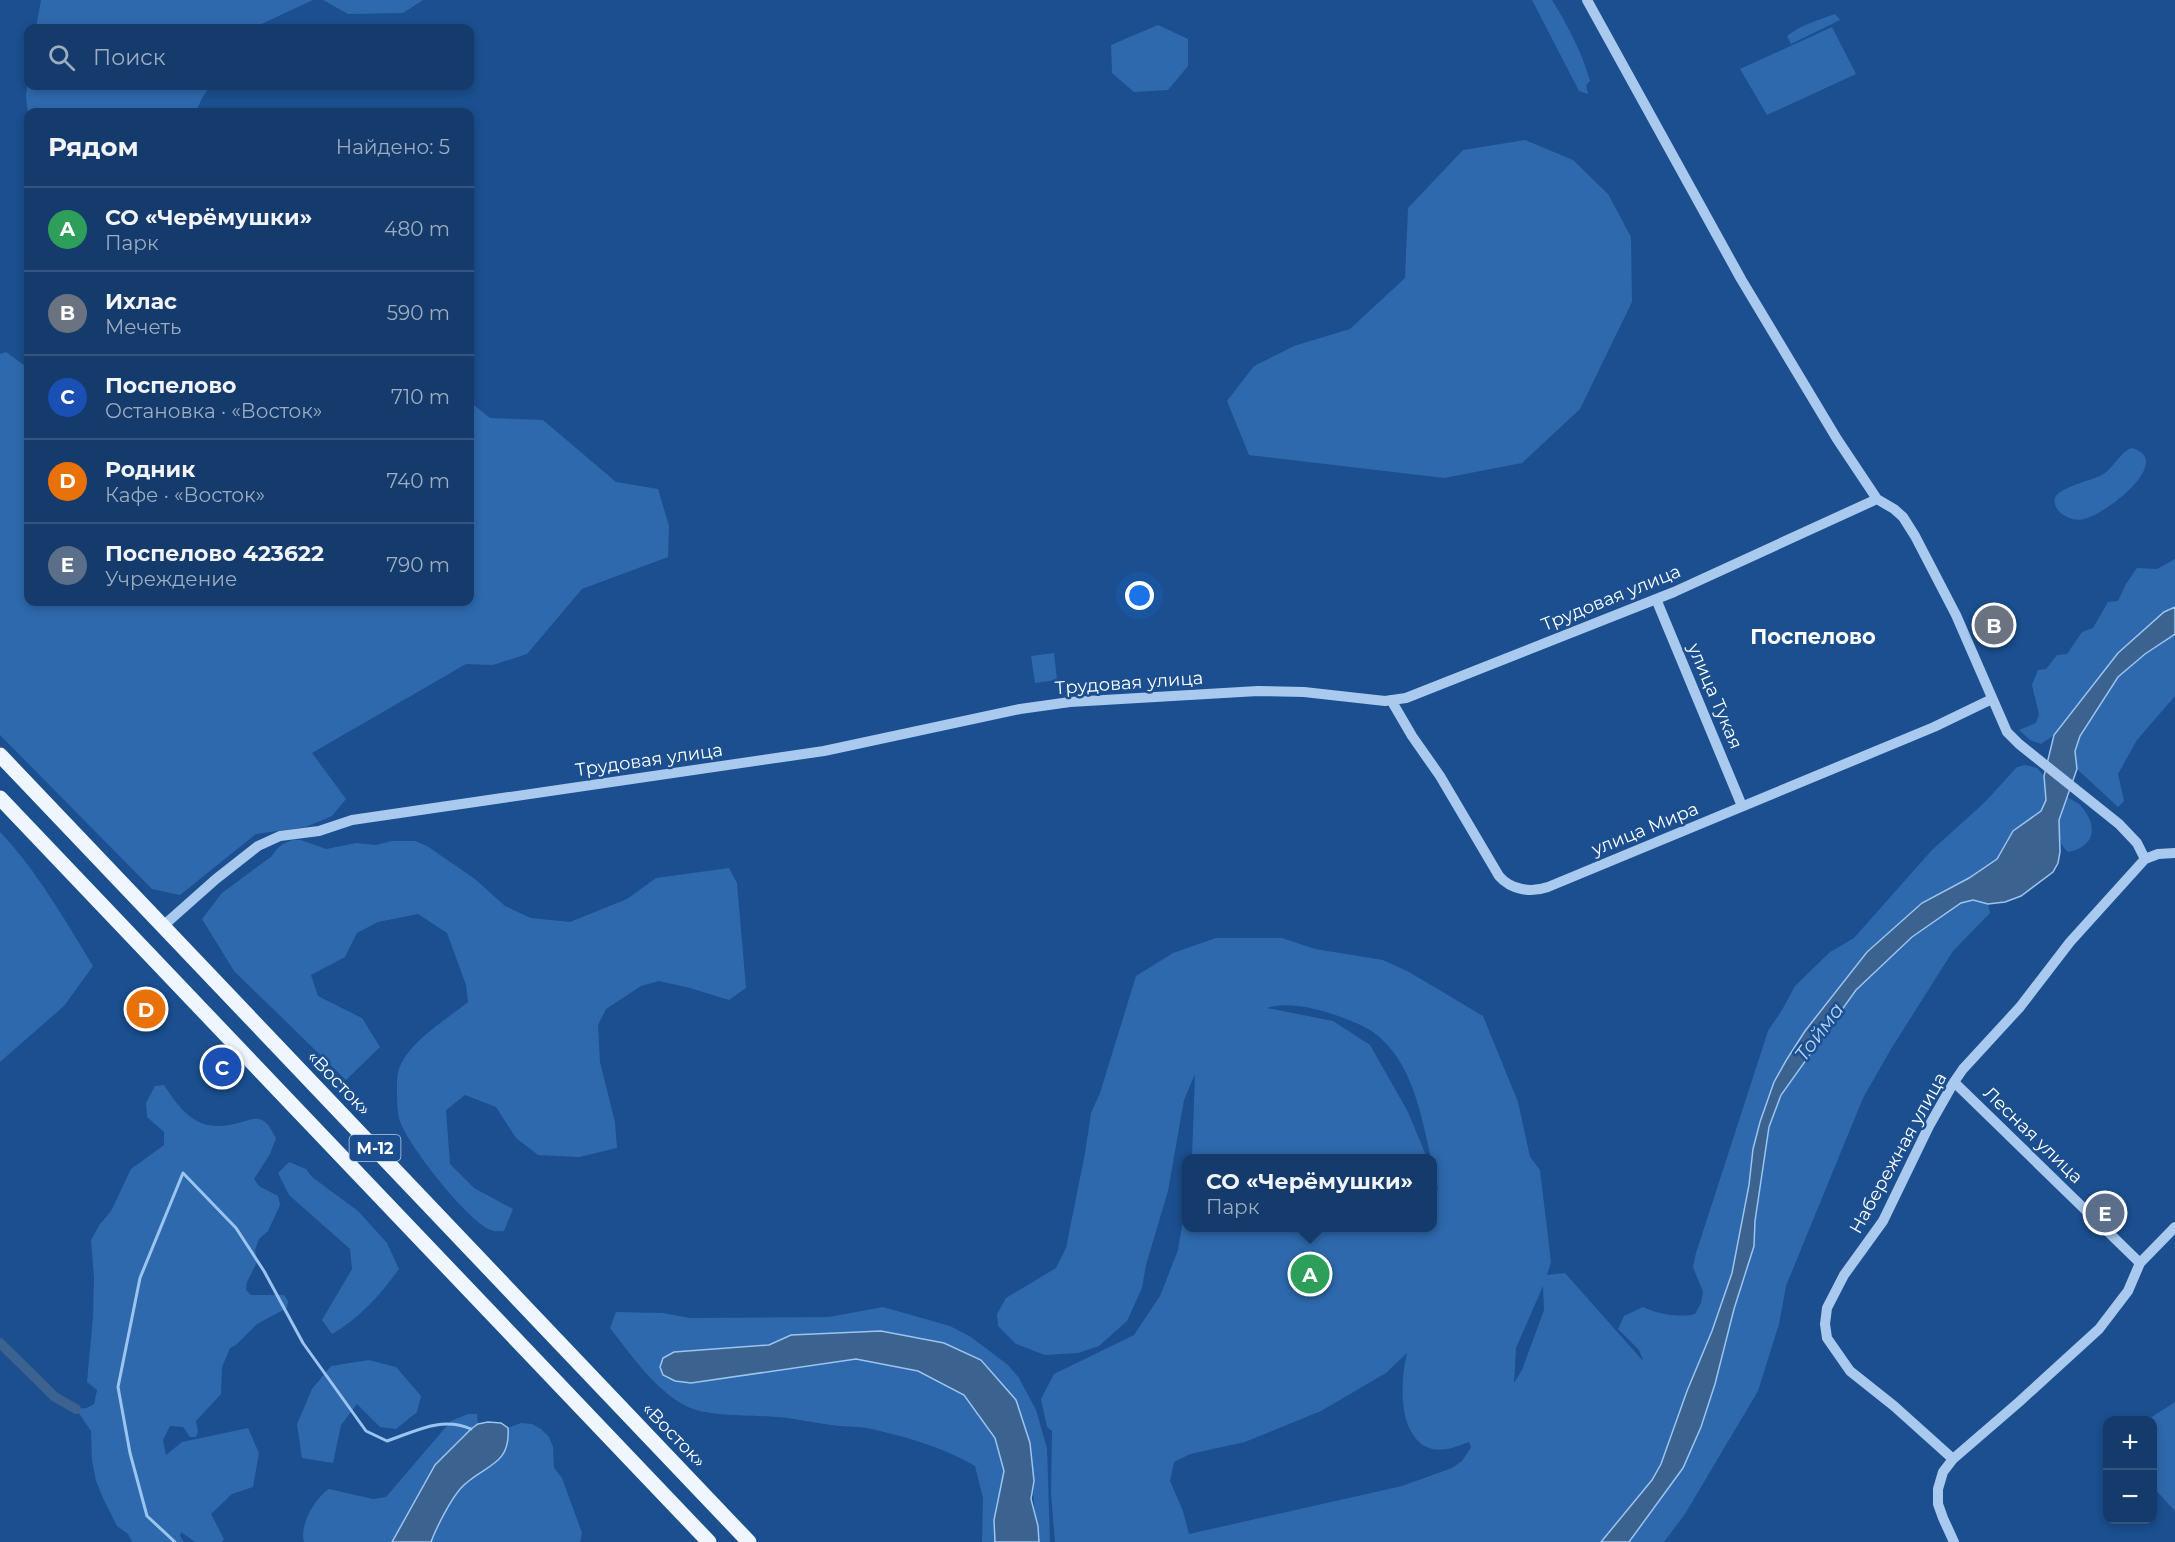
<!DOCTYPE html>
<html lang="ru">
<head>
<meta charset="utf-8">
<style>
  body { margin:0; font-family:Montserrat,sans-serif; background:#1d4271; color:#f1f3f6 }
  .controls { position:absolute; right:18px; bottom:18px; display:grid; overflow:hidden; border-radius:12px; box-shadow:0 3px 9px #0003 }
  .controls button { width:54px; height:54px; display:grid; place-items:center; padding:0; border:0; border-bottom:2px solid #33557e; background:#143b6b; color:#f1f3f6; font:30px sans-serif }
  .you { position:absolute; left:1140px; top:596px; width:21px; height:21px; margin:-15px; border:4px solid #fff; border-radius:50%; background:#1a73e8; box-shadow:0 0 0 9px #1a73e833 }
  .badge { display:grid; place-items:center; width:39px; height:39px; border-radius:50%; background:#ea580c; color:#fff; font-size:20px; font-weight:700 }
  .pin { position:absolute; translate:-50% -50%; border:3px solid #fff; box-shadow:0 2px 6px #0006 }
  .popup { position:absolute; left:1182px; top:1154px; width:255px; height:78px; box-sizing:border-box; display:grid; place-content:center; border-radius:12px; background:#143b6b; filter:drop-shadow(0 2px 4px #0005); font-size:20px; white-space:nowrap; color:#9dadc1 }
  .popup b { font-size:22px; color:#f1f3f6 }
  .popup::after { content:''; position:absolute; left:50%; top:100%; margin-left:-12px; border:12px solid transparent; border-top-color:#143b6b }
  .list { margin:0; padding:0; list-style:none }
  h2 { display:flex; justify-content:space-between; align-items:center; height:78px; margin:0; padding:0 24px; font-size:26px }
  h2 small { font-size:20px; font-weight:400; color:#9dadc1 }
  .list li { display:grid; grid-template-columns:39px 1fr auto; gap:18px; align-items:center; box-sizing:border-box; height:84px; padding:0 24px; border-top:2px solid #33557e }
  .list b { display:block; font-size:22px; white-space:nowrap }
  .list p { margin:0; font-size:20px; white-space:nowrap; color:#9dadc1 }
  .list em { font-size:20px; font-style:normal; color:#9dadc1 }
  .icon { flex:none; width:33px; height:33px; fill:none; stroke:currentColor; stroke-width:2; stroke-linecap:round; stroke-linejoin:round }
  .map { position:relative; flex:none; width:2175px; height:1542px; overflow:hidden }
  .search { position:absolute; background:#143b6b; box-shadow:0 3px 9px #0003; left:24px; top:24px; width:450px; height:66px; display:flex; align-items:center; gap:15px; box-sizing:border-box; padding:0 21px; border-radius:12px; color:#9dadc1; font-size:22px }
  .panel { position:absolute; background:#143b6b; box-shadow:0 3px 9px #0003; left:24px; top:108px; width:450px; height:498px; border-radius:12px }
  .map>svg:first-child { display:block }
  .green { fill:#2e69ad; fill-rule:evenodd }
  .water { fill:#3c6290; stroke:#9cc4f0; stroke-width:1.5 }
  .lines { fill:none; stroke-linecap:round; stroke-linejoin:round }
  .stream { stroke:#9cc4f0; stroke-width:3 }
  .canal { stroke:#3c6290; stroke-width:10 }
  .minor { stroke:#a9c9ee; stroke-width:10 }
  .major { stroke:#f0f6ff; stroke-width:15 }
  .labels { text-anchor:middle; stroke-width:5; stroke-linejoin:round; paint-order:stroke }
  .shield { fill:#1b4f8f; stroke:#bbcadd; stroke-width:1.5 }
  .shield-label { font-size:16px; font-weight:bold; fill:#fff }
  .street-label { font-size:18px; fill:#fff; stroke:#1b4f8f }
  .water-label { font-size:20px; font-style:italic; fill:#b5d3f5; stroke:#1b4f8f }
  .quarter-label { font-size:21px; font-weight:bold; fill:#fff; stroke:#1b4f8f }
</style>
</head>
<body>
<div class="map">
<svg width="2175" height="1542" viewBox="0 0 2175 1542">
  <rect width="100%" height="100%" fill="#1b4f8f"/>
  <!-- green -->
  <path class="green" d="M41 0H313L253 28H36Z
    M323 0H423L403 13 348 14Z
    M1532 0H1552C1568 26 1582 52 1590 81L1586 85 1588 94 1579 91Z
    M1835 14 1840 20 1791 44 1787 36C1801 25 1818 20 1835 14Z
    M1158 25 1188 39V66L1168 90 1134 92 1112 73 1111 45Z
    M1832 27 1856 74 1767 115 1740 69Z
    M28 81V86H210L202 98 196 112H28V116L26 96Z
    M1525 140 1573 160 1608 194 1631 237 1632 302 1580 409 1522 463 1444 478 1249 455 1227 401 1254 366 1294 346 1350 329 1405 278 1408 208 1463 150Z
    M6 352 28 368V602H470V402L490 418 543 420 616 482 658 489 669 526 668 557 582 589 527 654 493 665 466 664 312 753 346 799 332 816 306 827 256 834 180 895 152 889 0 735V354Z
    M2131 448C2168 457 2127 494 2112 504 2096 515 2079 527 2062 514 2057 510 2053 504 2055 498 2058 488 2091 480 2100 476 2113 470 2118 454 2131 448Z
    M2175 559V607L2164 612 2118 653 2054 735 2041 744 2030 740 2019 730 2036 723 2039 714 2032 685 2038 670 2046 669 2057 655 2067 654 2082 632 2093 628 2108 602 2118 601 2126 584 2137 568 2157 569Z
    M2175 634V696L2137 740 2118 774 2124 801 2118 807 2077 769 2075 751 2080 736 2118 677 2145 654Z
    M1054 653 1057 680 1035 683 1031 656Z
    M2025 765 2037 768 2044 776 2046 800 2041 811 2008 838 1997 859 1969 878 1922 903 1867 951 1805 1031 1753 1149 1749 1185 1732 1273 1712 1331 1687 1391 1661 1464 1652 1480 1601 1542H1055L1051 1494 1052 1431 1047 1427 1041 1399 1054 1374 1134 1335 1160 1296 1178 1250 1187 1195V1228H1433V1177L1439 1193 1433 1168V1158H1431C1421 1114 1412 1060 1373 1032 1362 1024 1339 1016 1326 1012 1309 1007 1285 1002 1267 1008L1333 1021 1370 1045 1408 1112 1427 1158H1192L1195 1074 1184 1100 1168 1191 1146 1265 1142 1288 1127 1321 1099 1346 1078 1353 1045 1355 1016 1344 998 1326 997 1314 1006 1298 1056 1268 1066 1248 1085 1153 1091 1113 1100 1093 1136 976 1173 953 1216 938H1282L1315 949 1383 960 1409 972 1483 1016 1518 1102 1530 1157 1540 1170 1551 1262 1547 1275 1565 1273 1643 1361 1639 1350 1618 1329 1624 1316 1643 1307C1658 1314 1679 1318 1695 1314L1701 1303 1703 1292 1693 1267 1696 1253 1768 1031 1782 1010 1795 986 1830 952 1854 938 1932 850 1984 803 2017 767ZM1543 1286 1544 1310 1522 1370 1514 1383 1516 1348ZM1407 1353C1400 1381 1397 1439 1432 1449 1445 1452 1458 1446 1469 1442L1471 1447 1462 1461 1452 1468 1402 1486 1189 1534 1183 1511 1170 1481 1174 1462 1190 1454 1245 1442 1321 1411 1386 1373Z
    M2066 796C2069 799 2075 801 2079 804 2098 823 2097 847 2068 852 2051 837 2060 816 2066 796Z
    M0 832C35 868 67 923 93 966L64 1006 0 1062Z
    M293 840H301L326 849 356 843 376 845 392 841H415L427 846 475 879 505 906 531 918 570 922 627 899 656 878 729 868 737 883 746 988 729 1000 690 988 659 981 641 986 606 1009 598 1025 600 1062 615 1122 617 1148 579 1157 538 1155 516 1138 496 1107 465 1095 446 1110 450 1164 474 1188 513 1209 504 1231C500 1231 494 1232 491 1230 469 1223 404 1141 399 1118 397 1109 396 1081 398 1072 406 1043 446 1020 468 1002L466 985 447 933 418 914 378 922 357 933 345 957 311 975 318 996 362 1018 380 1047 346 1080 234 971 202 919 222 893 272 856C277 847 283 843 293 840Z
    M1973 900 1988 904 1990 913 1953 951 1891 1049 1863 1098 1786 1286 1779 1324 1758 1391 1685 1514 1664 1542H1629L1683 1468 1701 1427 1715 1384 1734 1309 1754 1246 1755 1221 1769 1127 1781 1095 1856 990 1912 937 1961 903Z
    M164 1085C185 1118 202 1134 242 1122 250 1120 258 1116 265 1122 269 1125 273 1133 276 1138L270 1154 254 1179 259 1186 278 1196 280 1205 268 1231 259 1239 255 1250 257 1262 247 1282 246 1290 251 1295H284L288 1301 287 1308 257 1324 236 1345 230 1348 222 1367 221 1394 196 1421 198 1432 196 1437H190L183 1427 170 1426 163 1440 166 1455 182 1442 248 1428 259 1453 253 1487 232 1494 211 1514 224 1539 222 1542H195L181 1532 180 1536 184 1542H132L128 1534 117 1526 103 1498 96 1481 92 1460 91 1431 76 1409 87 1408 94 1404 97 1390 87 1382 93 1317 94 1278 91 1240 100 1224 111 1211 131 1169 164 1145V1132L147 1117 146 1103 155 1086Z
    M289 1162 306 1169 312 1177 358 1211 387 1243 399 1269C381 1294 359 1319 332 1334L322 1320 352 1269 350 1249 289 1195 278 1173Z
    M883 1307 950 1326 971 1337 1008 1365 1019 1378 1036 1410 1047 1448 1050 1542H1039C1038 1519 1031 1504 1034 1481L944 1343 881 1331 791 1335 769 1345 674 1352 660 1367 663 1376 675 1381 856 1359 917 1371 964 1395 995 1438 1004 1471 994 1520 995 1542H982L983 1498 975 1466C943 1447 904 1436 867 1428 855 1426 843 1427 831 1425 813 1423 795 1418 777 1417 752 1415 707 1417 686 1406 655 1390 631 1355 610 1328L616 1312 663 1313 690 1318 829 1317Z
    M369 1360 396 1367 421 1396 417 1412 396 1429 380 1427 357 1404 341 1425 333 1463 302 1458 297 1424 312 1389 331 1366Z
    M2175 1402V1511L2153 1487 2152 1420H2147Z
    M468 1414H477L478 1424C436 1454 416 1498 392 1542H304C299 1525 315 1498 329 1489L373 1499 386 1497 451 1421Z
    M521 1423 532 1424 541 1429 549 1437 553 1447 554 1468 562 1478 582 1533 580 1542H431C436 1528 451 1499 461 1488 482 1465 511 1467 508 1428Z"/>
  <!-- water -->
  <path class="water" d="M2175 607V634L2145 654 2118 677 2080 736 2075 751 2077 769 2059 820 2060 852 2058 863 2053 872 2021 896 2005 902 1988 904 1973 900 1961 903 1912 937 1856 990 1781 1095 1769 1127 1755 1221 1754 1246 1734 1309 1715 1384 1701 1427 1683 1468 1629 1542H1601L1652 1480 1661 1464 1687 1391 1712 1331 1732 1273 1749 1185 1753 1149 1760 1122 1774 1082 1787 1059 1805 1031 1867 952 1922 903 1969 878 1997 859 2013 831 2041 811 2046 800 2044 776 2054 735 2118 653 2164 612Z
    M881 1331 944 1343 981 1360 1016 1400 1030 1443 1034 1481 1031 1499 1038 1526 1039 1542H995L994 1520 1004 1471 995 1438 964 1395 918 1371 856 1359 691 1383 675 1381 663 1375 660 1367 663 1358 674 1352 769 1345 791 1335Z
    M488 1422 501 1423 508 1428C511 1467 482 1465 461 1488 451 1499 436 1528 431 1542H392L435 1465 471 1429 478 1424Z"/>
  <g class="lines">
    <!-- stream -->
    <path class="stream" d="M175 1542 147 1516 130 1453 118 1387 140 1278 183 1173 236 1228 264 1271 303 1343 366 1431 387 1441C416 1431 442 1416 471 1429"/>
    <!-- canal -->
    <path class="canal" d="M0 1343 55 1397 76 1409"/>
    <!-- minor -->
    <path class="minor" d="M1587 0 1741 279 1837 439 1877 499 1894 509 1903 517 1915 536 1956 615 2007 732 2019 744 2119 824 2137 843 2145 859
      M1656 599 1742 806
      M1391 700 1412 736 1440 776 1499 876C1511 890 1531 893 1548 887L1934 727 1992 699
      M163 926 216 879 258 846 280 836 319 831 352 820 824 751 1020 709 1070 702 1258 691 1304 692 1385 701 1406 698 1674 592 1877 499
      M1954 1082 2140 1263
      M1953 1459 1894 1406 1850 1371 1827 1338 1825 1324 1827 1308 1844 1275 1883 1221 1929 1126 1954 1082 1963 1069 2020 1007 2070 942 2145 859 2158 854 2175 853
      M1954 1542 1943 1518 1938 1504V1489L1943 1472 1953 1459 2019 1402 2099 1329 2128 1291 2140 1263 2175 1227"/>
    <!-- major -->
    <path class="major" d="M0 755 749 1542
      M0 798 709 1542"/>
  </g>
  <g class="labels">
    <!-- shield labels -->
    <rect class="shield" x="349.5" y="1135" width="51" height="26" rx="4.5"/>
    <g class="shield-label">
      <text x="375" y="1154">М-12</text>
    </g>
    <!-- street labels -->
    <g class="street-label">
      <text transform="translate(1611 598) rotate(-22)" y="6">Трудовая улица</text>
      <text transform="translate(1129 683) rotate(-4)" y="6">Трудовая улица</text>
      <text transform="translate(1715 696) rotate(67)" y="6">улица Тукая</text>
      <text transform="translate(649 760) rotate(-8)" y="6">Трудовая улица</text>
      <text transform="translate(1645 829) rotate(-22)" y="6">улица Мира</text>
      <text transform="translate(339 1083) rotate(46)" y="6">«Восток»</text>
      <text transform="translate(2033 1135) rotate(44)" y="6">Лесная улица</text>
      <text transform="translate(1898 1153) rotate(-61)" y="6">Набережная улица</text>
      <text transform="translate(674 1435) rotate(46)" y="6">«Восток»</text>
    </g>
    <!-- water labels -->
    <g class="water-label">
      <text transform="translate(1819 1032) rotate(-53)" y="7">Тойма</text>
    </g>
    <!-- quarter labels -->
    <g class="quarter-label">
      <text x="1813" y="644">Поспелово</text>
    </g>
  </g>
</svg>
<div class="controls">
<button>+</button>
<button>−</button>
</div>
<div class="you"></div>
<div class="pin badge" style="left:1310px;top:1274px;background:#2e9e5b">A</div>
<div class="popup"><b>СО «Черёмушки»</b>Парк</div>
<div class="pin badge" style="left:1994px;top:625px;background:#6b7280">B</div>
<div class="pin badge" style="left:222px;top:1067px;background:#1a4fb4">C</div>
<div class="pin badge" style="left:146px;top:1009px;background:#e8710a">D</div>
<div class="pin badge" style="left:2105px;top:1213px;background:#5c6f8a">E</div>
<div class="search"><svg class="icon" aria-label="search" viewBox="0 0 24 24"><circle cx="10" cy="10" r="6"/><path d="M15 15l6 6"/></svg>Поиск</div>
<section class="panel">
<h2>Рядом<small>Найдено: 5</small></h2>
<ul class="list">
<li><span class="badge" style="background:#2e9e5b">A</span><div><b>СО «Черёмушки»</b><p>Парк</p></div><em>480 m</em></li>
<li><span class="badge" style="background:#6b7280">B</span><div><b>Ихлас</b><p>Мечеть</p></div><em>590 m</em></li>
<li><span class="badge" style="background:#1a4fb4">C</span><div><b>Поспелово</b><p>Остановка · «Восток»</p></div><em>710 m</em></li>
<li><span class="badge" style="background:#e8710a">D</span><div><b>Родник</b><p>Кафе · «Восток»</p></div><em>740 m</em></li>
<li><span class="badge" style="background:#5c6f8a">E</span><div><b>Поспелово 423622</b><p>Учреждение</p></div><em>790 m</em></li>
</ul>
</section>
</div>
</body>
</html>
